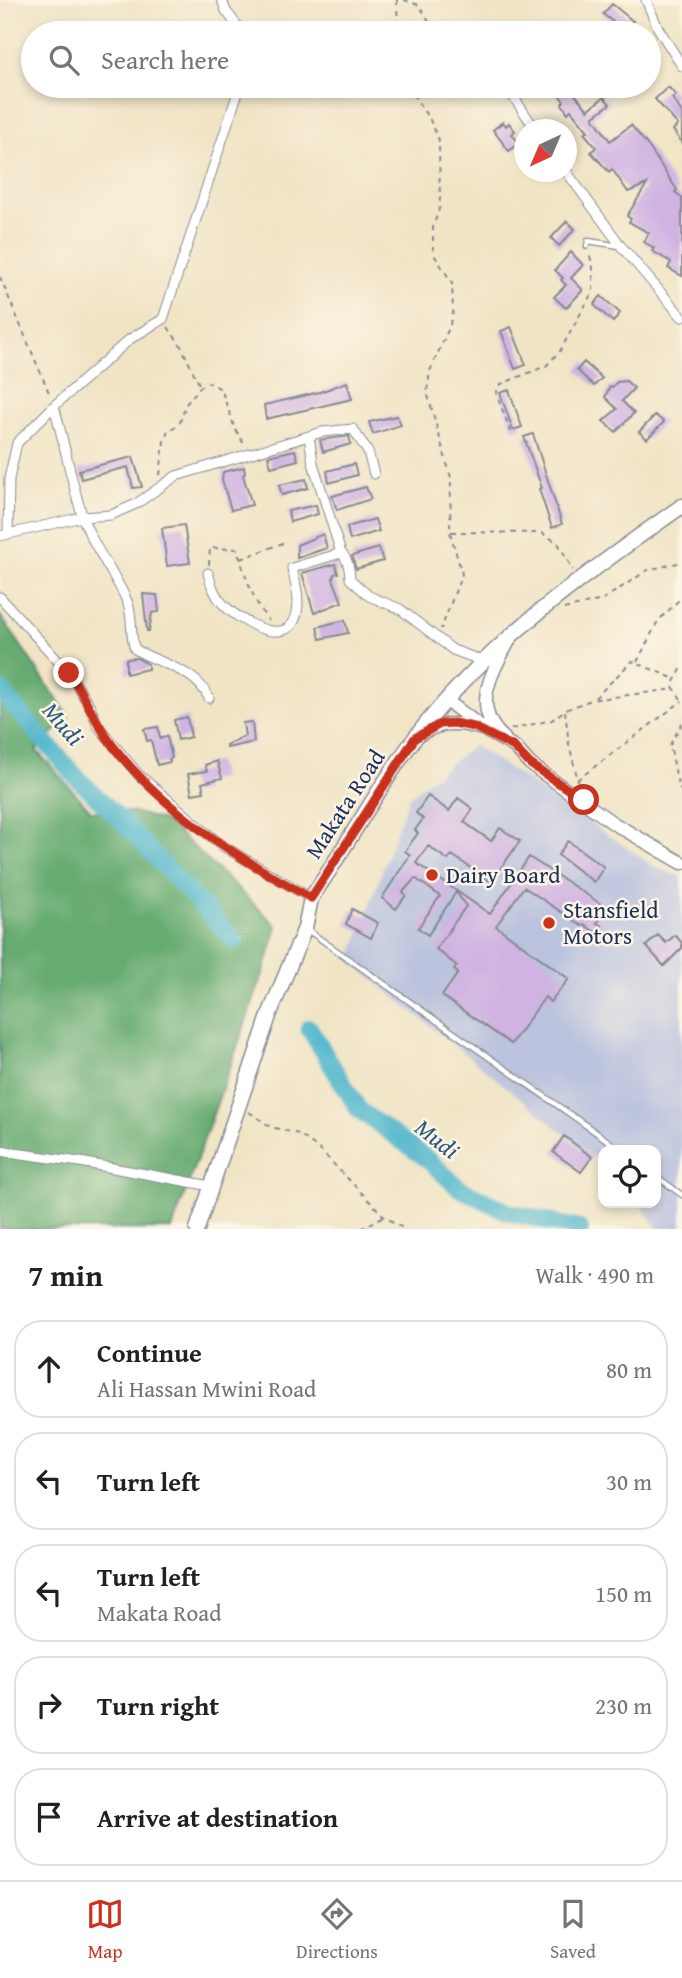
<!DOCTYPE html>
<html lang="en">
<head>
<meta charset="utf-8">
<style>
  body { margin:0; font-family:"Gentium Book Plus",serif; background:#f6f6f6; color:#202124 }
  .controls { position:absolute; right:21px; bottom:21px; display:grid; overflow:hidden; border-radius:14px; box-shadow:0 4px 10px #0003 }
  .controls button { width:63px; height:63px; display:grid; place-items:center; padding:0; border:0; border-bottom:2px solid #e0e0e0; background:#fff; color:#202124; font:35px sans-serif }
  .compass { position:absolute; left:514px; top:119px; width:63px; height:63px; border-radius:50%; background:#fff; box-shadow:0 4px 10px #0003; rotate:224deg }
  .stop { position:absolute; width:21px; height:21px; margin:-16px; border:5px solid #c8321e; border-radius:50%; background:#fff }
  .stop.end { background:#c8321e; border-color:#fff; box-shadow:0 2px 7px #0008 }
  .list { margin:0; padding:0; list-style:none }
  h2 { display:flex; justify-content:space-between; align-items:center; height:91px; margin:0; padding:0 28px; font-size:30px }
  h2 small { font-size:23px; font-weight:400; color:#757577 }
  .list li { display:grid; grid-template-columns:46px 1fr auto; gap:21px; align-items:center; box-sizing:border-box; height:98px; margin:0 14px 14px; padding:0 14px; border:2px solid #e0e0e0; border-radius:28px }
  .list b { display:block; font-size:26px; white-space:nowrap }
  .list p { margin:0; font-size:23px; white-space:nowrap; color:#757577 }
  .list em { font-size:23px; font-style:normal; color:#757577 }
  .icon { flex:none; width:38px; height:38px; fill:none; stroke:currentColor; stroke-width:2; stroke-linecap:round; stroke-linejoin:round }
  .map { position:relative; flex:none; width:682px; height:1229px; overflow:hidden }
  .search { position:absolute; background:#fff; box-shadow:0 4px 10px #0003; left:21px; right:21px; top:21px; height:77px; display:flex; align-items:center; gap:18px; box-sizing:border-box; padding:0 24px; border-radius:38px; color:#757577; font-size:26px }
  .sheet { height:651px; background:#fff }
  nav { display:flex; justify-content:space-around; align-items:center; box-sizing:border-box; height:98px; border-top:2px solid #e0e0e0; background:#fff; font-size:19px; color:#757577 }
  nav a { display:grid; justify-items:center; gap:4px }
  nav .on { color:#c8321e }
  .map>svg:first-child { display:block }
  .industrial { fill:#bbc3de }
  .forest { fill:#66ab71; stroke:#406d68; stroke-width:2 }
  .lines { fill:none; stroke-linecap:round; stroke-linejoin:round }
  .river { stroke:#4eb6cc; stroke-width:18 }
  .building { fill:#d0b3e2 }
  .lane-casing { stroke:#868a92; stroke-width:7 }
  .street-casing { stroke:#868a92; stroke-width:11 }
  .secondary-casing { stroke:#868a92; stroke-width:15 }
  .primary-casing { stroke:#868a92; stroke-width:17 }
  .path { stroke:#868a92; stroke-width:2; stroke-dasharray:5 5; stroke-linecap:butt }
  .lane { stroke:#fff; stroke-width:4.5 }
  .street { stroke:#fff; stroke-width:9 }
  .secondary { stroke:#fff; stroke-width:12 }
  .primary { stroke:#fff; stroke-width:14 }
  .route { stroke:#c8321e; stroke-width:9 }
  .poi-dot { fill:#c8321e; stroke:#fcf5e5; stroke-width:2.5 }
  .labels { text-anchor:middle; stroke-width:5; stroke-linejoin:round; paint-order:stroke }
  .street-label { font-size:23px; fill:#1b2f5e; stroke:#fcf5e5 }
  .poi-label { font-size:23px; fill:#1b2f5e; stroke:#fcf5e5; text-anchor:start }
  .water-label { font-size:24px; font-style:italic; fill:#2a587f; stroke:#fcf5e5 }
</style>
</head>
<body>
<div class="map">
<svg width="682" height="1229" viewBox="0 0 682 1229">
  <rect width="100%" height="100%" fill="#fcf5e5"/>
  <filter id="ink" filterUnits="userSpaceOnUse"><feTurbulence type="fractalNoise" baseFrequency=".0143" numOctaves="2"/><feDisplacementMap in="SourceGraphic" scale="14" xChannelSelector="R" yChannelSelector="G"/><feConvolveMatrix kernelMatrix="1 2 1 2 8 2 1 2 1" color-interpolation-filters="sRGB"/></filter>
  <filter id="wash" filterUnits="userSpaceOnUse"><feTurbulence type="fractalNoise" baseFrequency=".00686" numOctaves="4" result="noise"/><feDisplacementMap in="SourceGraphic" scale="28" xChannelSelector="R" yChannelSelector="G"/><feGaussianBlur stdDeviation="1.57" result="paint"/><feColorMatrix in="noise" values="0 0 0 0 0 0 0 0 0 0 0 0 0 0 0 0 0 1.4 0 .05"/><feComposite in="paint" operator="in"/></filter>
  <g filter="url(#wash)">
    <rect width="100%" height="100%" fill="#f0e4c5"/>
    <!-- industrial -->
    <path class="industrial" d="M474 745 655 867 682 877V1229H659L639 1203H656V1150H603V1165L350 961 409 796Z"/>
    <!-- forest -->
    <path class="forest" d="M0 615 69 717 36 750 91 811 134 812 167 822 277 926 265 968 172 1229H0Z"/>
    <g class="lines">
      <!-- river -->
      <path class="river" d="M0 690 77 778 121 820 235 941
        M309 1028 359 1110 427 1159 459 1188 508 1212 580 1229"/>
    </g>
    <g id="blocks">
      <!-- building -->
      <path class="building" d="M612 4 633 21 624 31 603 14Z
        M551 86H568L588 110 604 97 610 104 593 117 610 141 631 125 649 147 677 190 675 192 682 198V276L668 268 671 262 652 251 654 248 644 242 649 233 629 222 631 219 627 216 647 184 628 192 612 169 609 172 591 152 596 147 584 133 588 131 571 110 568 113 562 104 564 101Z
        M668 87 676 95 672 98 682 112V143L673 130 678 125 655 99Z
        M503 122 506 126 509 123 515 131 512 134 519 143 509 151 493 130Z
        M567 221 575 229 559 246 551 238Z
        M571 252 583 265 571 278 583 290 566 308 554 297 566 285 561 280 563 278 555 270Z
        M601 296 620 313 613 322 594 305Z
        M511 327 526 365 515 369 501 331Z
        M584 362 602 378 594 386 577 370Z
        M626 381 634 388 622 401 634 413 616 432 603 421 617 409 605 397 610 386 612 387 617 382Z
        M347 382 352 399 266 419 264 405 320 392Z
        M509 390 522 427 513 430 500 393Z
        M655 415 664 422 647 439 639 432Z
        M397 416 401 425 373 434 369 422Z
        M533 434 562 524 552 528 539 489 542 488 524 437Z
        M349 436 351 444 323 452 320 440Z
        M295 450 298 460 271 467 268 456Z
        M133 457 142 487 133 488 128 467 81 479 79 470Z
        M354 464 357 475 329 483 327 471Z
        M244 467 245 474 243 475 252 505 231 510 222 480 223 472Z
        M306 479 308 488 282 495 279 485Z
        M366 487 371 499 337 510 332 496Z
        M316 505 318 514 290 522 288 511Z
        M375 519 379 531 350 540 347 527Z
        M184 525 190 563 167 566 162 528Z
        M323 534 327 548 297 558V545Z
        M379 548 383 561 356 569 352 556Z
        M335 564 338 573 334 574 333 579 342 602 314 613 302 573Z
        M143 594 157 595 159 612 152 613 149 631H147Z
        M345 620 348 633 320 639 317 627Z
        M137 658 148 664V669L126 674V659Z
        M187 717 191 737 178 740 174 720Z
        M252 722 254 742 227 748 226 745 245 736 243 723Z
        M158 727 160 739 167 736 172 758 169 759 170 762 157 765 151 740 147 741 144 729Z
        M217 761 222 778 202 783 204 792 192 794 188 774 207 771 205 765Z
        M428 796 449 811 458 798 473 809 464 822 491 841 500 828 520 841 491 882 452 855 448 860 428 846 416 863 490 914 529 857 607 908 597 923 602 926 596 933 584 924 582 926 524 887 496 926 569 979 550 1002 545 997 511 1044 442 996 458 973 454 970 457 966 436 949 466 906 456 892 428 935 418 928 440 896 415 878 403 892 406 895 396 909 382 898 410 855 405 851 418 833 415 830 423 819 416 813Z
        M568 841 604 867 594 882 558 855Z
        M352 909 378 923 371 938 346 924Z
        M658 935 666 943 675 935 682 943V948L664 966 646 946Z
        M564 1136 592 1157 581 1172 553 1152Z"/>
    </g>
  </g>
  <g filter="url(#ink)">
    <use href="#blocks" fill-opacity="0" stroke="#868a92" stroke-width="2"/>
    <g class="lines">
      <defs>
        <path id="lane" d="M587 246 588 241 620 246
          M306 929 621 1150
          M656 1176 682 1195"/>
        <path id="street" d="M222 0 226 11 243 33
          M646 0 658 28 682 66
          M506 86 536 130
          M566 171 621 246 682 317
          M309 436 313 463 341 553C348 558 350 571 350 579L369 596 400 609 453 650 483 661
          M8 533 9 479 17 443 54 406
          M0 536 82 517 111 515 136 504 176 476 322 432 353 429 368 452 374 474
          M208 573C211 584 214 594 222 603 237 620 290 652 297 612 300 598 295 582 292 568L341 553
          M0 597 69 673 90 706 98 726 139 775 221 845 311 898
          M209 698C195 668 160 665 135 649 129 634 134 617 127 601 114 572 92 546 82 515 71 480 64 442 54 406L130 339 163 319 240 86
          M0 1151 80 1162 211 1186"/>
        <path id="secondary" d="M447 701 488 732 515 747 530 764 613 823 682 863
          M419 735C440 722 459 721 482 729
          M504 738C469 708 493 671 509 641"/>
        <path id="primary" d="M197 1229 270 1013 305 928 311 898C347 846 377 789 415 738 486 644 586 573 682 506"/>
      </defs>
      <!-- lane casing -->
      <use href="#lane" class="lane-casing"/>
      <!-- street casing -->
      <use href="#street" class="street-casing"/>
      <!-- secondary casing -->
      <use href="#secondary" class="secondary-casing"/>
      <!-- primary casing -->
      <use href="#primary" class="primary-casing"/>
      <!-- path -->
      <path class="path" d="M397 0 398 33
        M404 0 419 5 436 33
        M407 86 430 120 439 140 440 206 433 227V253L452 283 453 312 449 328 430 371 427 392 451 478 450 532 462 574 441 629
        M0 277 50 395
        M168 327 181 346 200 386
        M511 432 496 393 501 384 546 366 560 351 593 291V268L589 252
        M160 475 164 441 168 430 179 425 186 404 200 387 208 382 221 389 235 429 244 444
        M451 532 542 533 558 543 573 570
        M241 559 283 543
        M209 565 210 548 237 549C245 574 252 600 269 621
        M564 609 602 600 648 570 682 562
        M637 662 658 621 682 597
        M595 698 632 661 675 679
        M681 699 672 685 682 668
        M565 711 569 744 579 785
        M682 723 670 745 679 789 682 790
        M511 729 552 720 565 710 591 700 674 689
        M577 780 682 701
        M249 1112 271 1127 299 1134 318 1148 384 1216 404 1229
        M361 1229 384 1216"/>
      <!-- lane -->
      <use href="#lane" class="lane"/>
      <!-- street -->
      <use href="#street" class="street"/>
      <!-- secondary -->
      <use href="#secondary" class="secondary"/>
      <!-- primary -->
      <use href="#primary" class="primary"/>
    </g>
  </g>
  <g class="lines" filter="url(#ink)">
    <!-- route -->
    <path class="route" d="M69 673C86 697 95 723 113 746 163 811 239 859 311 898L415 738 440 724 454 723 474 727 514 747 530 764 584 800"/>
  </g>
  <!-- markers -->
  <g class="poi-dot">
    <circle cx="432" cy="875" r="7"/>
    <circle cx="549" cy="923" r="7"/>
  </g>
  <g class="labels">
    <!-- street labels -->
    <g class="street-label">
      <text transform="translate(345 804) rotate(-57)" y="8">Makata Road</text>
    </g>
    <!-- poi labels -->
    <g class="poi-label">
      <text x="446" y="883">Dairy Board</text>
      <text x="563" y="918">Stansfield<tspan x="563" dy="26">Motors</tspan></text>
    </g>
    <!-- water labels -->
    <g class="water-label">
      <text transform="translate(63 724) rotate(49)" y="8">Mudi</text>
      <text transform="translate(437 1139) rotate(38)" y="8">Mudi</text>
    </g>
  </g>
</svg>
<div class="controls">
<button><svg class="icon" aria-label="locate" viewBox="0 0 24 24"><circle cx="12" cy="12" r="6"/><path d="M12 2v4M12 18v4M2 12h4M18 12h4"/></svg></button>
</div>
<svg class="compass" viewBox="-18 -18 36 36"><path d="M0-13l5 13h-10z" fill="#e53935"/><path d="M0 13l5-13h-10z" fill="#757577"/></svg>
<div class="stop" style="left:584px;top:800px"></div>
<div class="stop end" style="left:69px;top:673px"></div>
<div class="search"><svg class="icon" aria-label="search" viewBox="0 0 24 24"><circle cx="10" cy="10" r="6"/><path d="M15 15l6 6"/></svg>Search here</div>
</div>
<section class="sheet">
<h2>7 min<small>Walk · 490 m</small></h2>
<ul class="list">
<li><svg class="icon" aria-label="ahead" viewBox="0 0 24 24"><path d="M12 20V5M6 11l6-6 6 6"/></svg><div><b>Continue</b><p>Ali Hassan Mwini Road</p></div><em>80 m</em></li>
<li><svg class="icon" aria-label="left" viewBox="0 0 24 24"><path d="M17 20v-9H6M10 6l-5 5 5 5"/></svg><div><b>Turn left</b></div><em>30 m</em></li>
<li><svg class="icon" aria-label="left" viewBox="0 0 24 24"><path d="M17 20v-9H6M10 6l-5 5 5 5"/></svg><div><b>Turn left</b><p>Makata Road</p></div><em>150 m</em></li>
<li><svg class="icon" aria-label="right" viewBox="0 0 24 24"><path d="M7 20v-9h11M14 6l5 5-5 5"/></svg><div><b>Turn right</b></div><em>230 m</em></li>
<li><svg class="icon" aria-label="arrive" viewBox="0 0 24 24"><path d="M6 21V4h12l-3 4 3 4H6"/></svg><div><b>Arrive at destination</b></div></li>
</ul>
</section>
<nav>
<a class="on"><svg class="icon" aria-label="map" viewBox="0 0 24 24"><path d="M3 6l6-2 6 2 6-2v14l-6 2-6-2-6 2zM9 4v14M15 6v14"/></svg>Map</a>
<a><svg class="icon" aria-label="directions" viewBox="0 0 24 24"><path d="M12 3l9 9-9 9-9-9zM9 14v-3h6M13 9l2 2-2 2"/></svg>Directions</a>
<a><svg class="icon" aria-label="saved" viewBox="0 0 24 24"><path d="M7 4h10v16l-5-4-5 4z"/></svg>Saved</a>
</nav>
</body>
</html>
